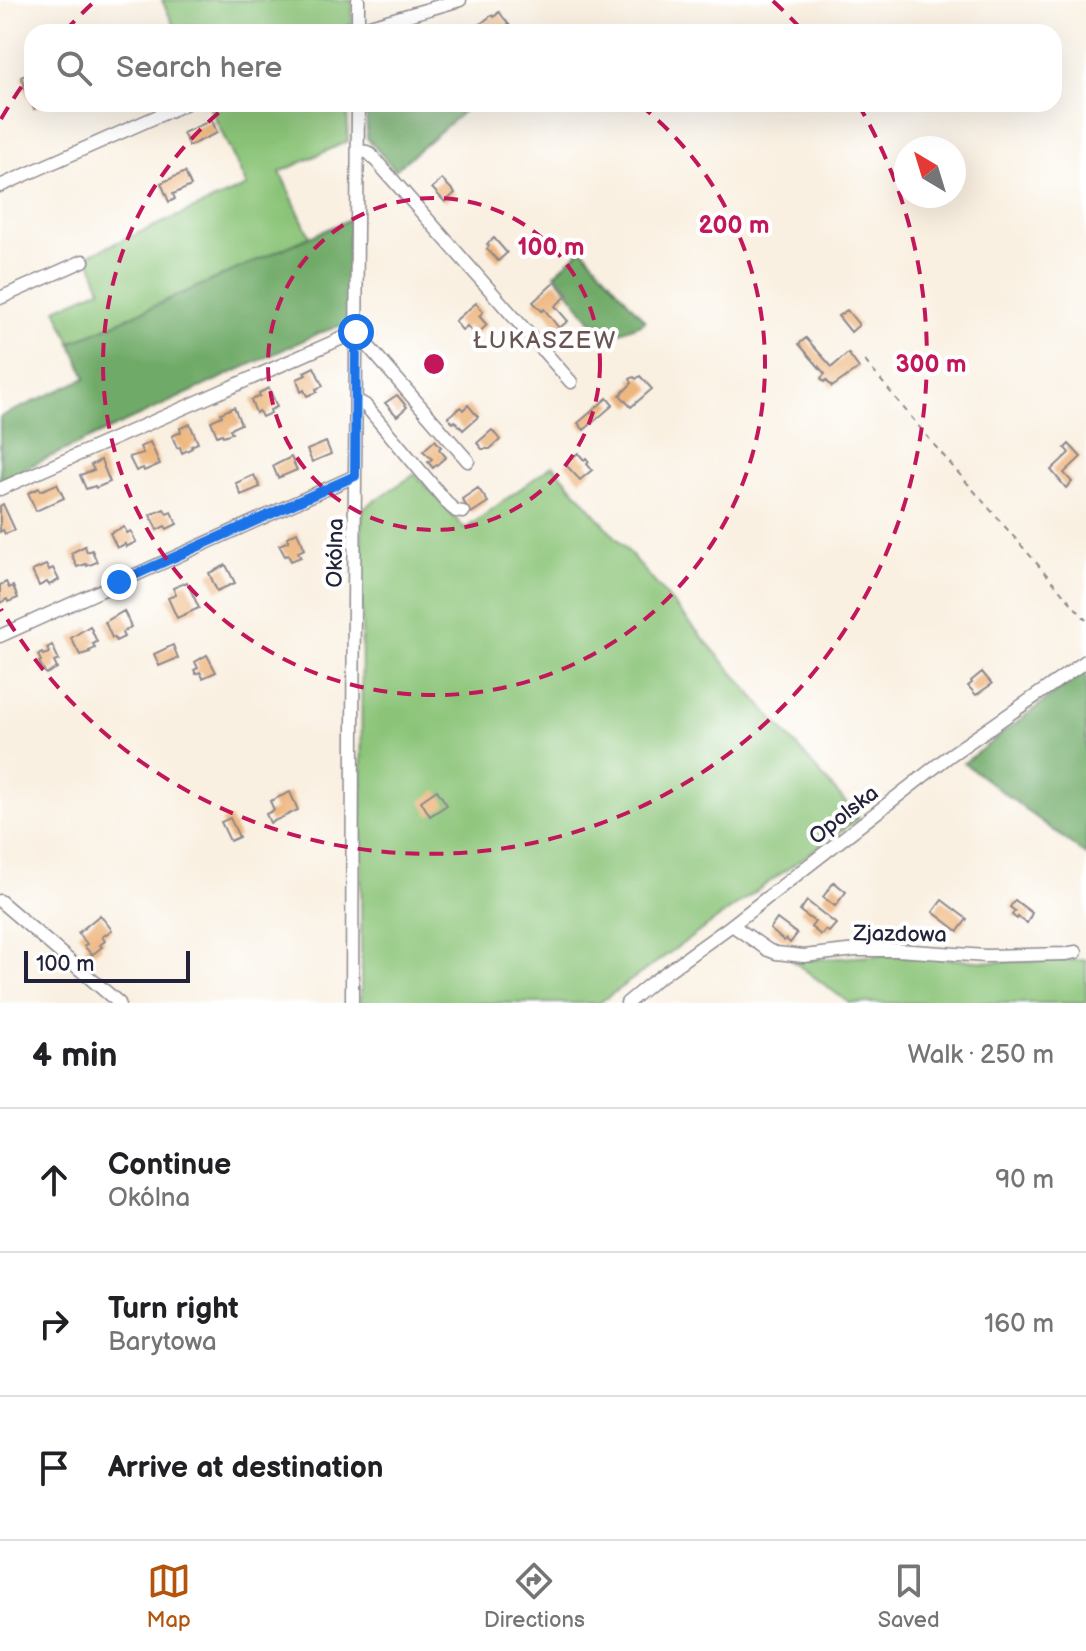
<!DOCTYPE html>
<html lang="en">
<head>
<meta charset="utf-8">
<style>
  body { margin:0; font-family:"Balsamiq Sans",sans-serif; background:#f6f6f6; color:#202124 }
  .compass { position:absolute; left:894px; top:136px; width:72px; height:72px; border-radius:50%; background:#fff; box-shadow:0 8px 32px #0002; rotate:322deg }
  .scale { position:absolute; left:24px; bottom:20px; width:166px; box-sizing:border-box; padding-left:8px; border:4px solid #22223b; border-top:0; font-size:22px; line-height:28px; white-space:nowrap; color:#22223b; -webkit-text-stroke:6px #fff; paint-order:stroke }
  .stop { position:absolute; width:24px; height:24px; margin:-18px; border:6px solid #1a73e8; border-radius:50%; background:#fff }
  .stop.end { background:#1a73e8; border-color:#fff; box-shadow:0 2px 8px #0008 }
  .list { margin:0; padding:0; list-style:none }
  h2 { display:flex; justify-content:space-between; align-items:center; height:104px; margin:0; padding:0 32px; font-size:34px }
  h2 small { font-size:26px; font-weight:400; color:#757577 }
  .list li { display:grid; grid-template-columns:52px 1fr auto; gap:24px; align-items:center; box-sizing:border-box; height:144px; padding:0 32px; border-top:2px solid #e0e0e0 }
  .list b { display:block; font-size:30px; white-space:nowrap }
  .list p { margin:0; font-size:26px; white-space:nowrap; color:#757577 }
  .list em { font-size:26px; font-style:normal; color:#757577 }
  .icon { flex:none; width:44px; height:44px; fill:none; stroke:currentColor; stroke-width:2; stroke-linecap:round; stroke-linejoin:round }
  .map { position:relative; flex:none; width:1086px; height:1003px; overflow:hidden }
  .search { position:absolute; background:#fff; box-shadow:0 8px 32px #0002; left:24px; right:24px; top:24px; height:88px; display:flex; align-items:center; gap:20px; box-sizing:border-box; padding:0 28px; border-radius:24px; color:#757577; font-size:30px }
  .sheet { height:536px; background:#fff }
  nav { display:flex; justify-content:space-around; align-items:center; box-sizing:border-box; height:112px; border-top:2px solid #e0e0e0; background:#fff; font-size:22px; color:#757577 }
  nav a { display:grid; justify-items:center; gap:4px }
  nav .on { color:#b45309 }
  .map>svg:first-child { display:block }
  .green { fill:#8bc478; stroke:#56735a; stroke-width:2 }
  .forest { fill:#70aa68; stroke:#496652; stroke-width:2 }
  .building { fill:#eeb780 }
  .lines { fill:none; stroke-linecap:round; stroke-linejoin:round }
  .minor-casing { stroke:#8e898e; stroke-width:15 }
  .path { stroke:#8e898e; stroke-width:2; stroke-dasharray:6 6; stroke-linecap:butt }
  .minor { stroke:#fff; stroke-width:12 }
  .route { stroke:#1a73e8; stroke-width:10 }
  .ring { fill:none; stroke:#c2185b; stroke-width:4; stroke-dasharray:14 10 }
  .labels { text-anchor:middle; stroke-width:8; stroke-linejoin:round; paint-order:stroke }
  .street-label { font-size:22px; fill:#22223b; stroke:#fff }
  .neighbourhood-label { font-size:24px; letter-spacing:2px; fill:#695653; stroke:#fff }
  .centre { fill:#c2185b; stroke:#fff; stroke-width:4 }
  .ring-label { font-size:24px; text-anchor:middle; font-weight:bold; fill:#c2185b; stroke:#fff; stroke-width:8; stroke-linejoin:round; paint-order:stroke }
</style>
</head>
<body>
<div class="map">
<svg width="1086" height="1003" viewBox="0 0 1086 1003">
  <rect width="100%" height="100%" fill="#fff"/>
  <filter id="ink" filterUnits="userSpaceOnUse"><feTurbulence type="fractalNoise" baseFrequency=".0125" numOctaves="2"/><feDisplacementMap in="SourceGraphic" scale="16" xChannelSelector="R" yChannelSelector="G"/><feConvolveMatrix kernelMatrix="1 2 1 2 8 2 1 2 1" color-interpolation-filters="sRGB"/></filter>
  <filter id="wash" filterUnits="userSpaceOnUse"><feTurbulence type="fractalNoise" baseFrequency=".006" numOctaves="4" result="noise"/><feDisplacementMap in="SourceGraphic" scale="32" xChannelSelector="R" yChannelSelector="G"/><feGaussianBlur stdDeviation="1.8" result="paint"/><feColorMatrix in="noise" values="0 0 0 0 0 0 0 0 0 0 0 0 0 0 0 0 0 1.4 0 .05"/><feComposite in="paint" operator="in"/></filter>
  <g filter="url(#wash)">
    <rect width="100%" height="100%" fill="#f9f0e1"/>
    <!-- green -->
    <path class="green" d="M162 0H352V24L329 32H177Z
      M212 104H347L348 141 280 172 310 237 71 343 56 309 101 289 88 255 247 186 209 105Z
      M553 465 859 818 599 1003H361L362 509 415 474 465 529Z
      M886 955 992 962 1086 960V1003H849L793 961Z"/>
    <!-- forest -->
    <path class="forest" d="M366 104H456L463 112 395 170 367 138Z
      M350 219 352 311 350 322 317 334 0 480V417L86 378 71 343Z
      M582 248 645 321 642 324 612 335 600 334 583 310 555 274Z
      M1086 669V855L964 763Z"/>
    <g id="blocks">
      <!-- building -->
      <path class="building" d="M499 12 511 27 505 32H485L479 25 492 15 494 17Z
        M32 72V104H44L34 109 23 86 25 85 21 77Z
        M212 120 217 133 189 146 183 133Z
        M185 172 191 186 173 194 175 199 169 202 161 183Z
        M442 179 455 193 445 202 432 188Z
        M494 238 507 253 498 261 487 249 489 246 487 244Z
        M556 281 568 295 555 306 568 321 559 328 544 309 542 311 533 302Z
        M476 303 483 312 479 316 487 325 475 336 467 326 462 330 455 321Z
        M847 310 859 325 851 332 838 316Z
        M806 338 832 367 848 353 859 368 832 387 826 380 824 382 821 378 825 374 799 344Z
        M314 367 323 386 316 389 317 392 307 396 304 390 301 392 297 379 306 375 304 372Z
        M640 376 652 389 631 407 620 395 632 383 630 379 634 377 636 379Z
        M269 388 277 407 270 410 271 413 262 417 259 411 256 413 251 400 260 396 259 393Z
        M397 395 407 407 397 416 385 403Z
        M607 398 613 405 584 430 578 423Z
        M468 405 478 417 463 430 455 421 453 423 448 417 461 407 463 410Z
        M234 407 241 424 230 429 232 433 223 436 222 434 217 436 211 421 222 416 221 413Z
        M190 424 198 443 191 446 192 448 182 453 180 447 177 448 172 436 181 432 180 428Z
        M492 430 500 440 490 449H482L477 443Z
        M435 440 441 447 439 449 446 457 433 468 428 462 432 459 423 451Z
        M150 442 160 464 144 471 143 468 136 471 129 457 143 453 140 447Z
        M326 442 331 454 312 462 307 450Z
        M1069 444 1081 457 1064 473 1072 482 1066 488 1051 470 1069 453 1065 448Z
        M578 453 584 460 586 458 589 462 587 464 592 470 580 480 565 464Z
        M291 457 297 470 278 478 273 466Z
        M101 460 110 482 96 488 95 486 86 489 80 475 94 470 91 465Z
        M254 475 260 487 241 495 236 483Z
        M57 484 64 498 36 511 28 493 39 488 40 491Z
        M478 488 488 502 471 513 462 499Z
        M3 504 15 530 5 534 3 530 0 532V506Z
        M164 509 167 514 171 512 177 524 167 529 165 526 157 530 150 515Z
        M124 527 127 533 131 531 136 542 126 547 125 544 117 548 110 533Z
        M297 532 305 549 298 552 301 557 291 561 288 555 285 556 279 545 289 541 287 537Z
        M85 546 87 552 92 550 97 562 87 566 86 564 77 567 71 553Z
        M46 565 49 570 53 568 59 580 49 585 47 582 39 586 32 571Z
        M226 565 235 583 217 591 209 573Z
        M6 582 9 588 13 586 18 598 8 602 7 599 0 603V585Z
        M187 582 199 608 177 618 168 598 176 595 173 588Z
        M124 611 131 627 122 633 124 637 116 641 114 637 112 638 105 622Z
        M90 626 97 642 93 644 95 648 89 651 90 652 80 655 71 638Z
        M52 645 59 660 54 662 57 668 46 674 39 662 41 661 38 655 42 653 43 655 49 653 47 648Z
        M173 645 178 658 159 666 154 654Z
        M207 655 216 672 203 678 200 672 196 674 194 670 198 668 195 662Z
        M982 672 992 684 976 695 968 686 972 683 971 681Z
        M437 790 447 805 430 816 421 801Z
        M290 792 298 810 270 823 266 814 274 810 270 801Z
        M230 818 239 837 230 841 221 822Z
        M834 882 846 892 835 906 823 897Z
        M942 900 967 919 958 931 933 912Z
        M1015 900 1032 913 1027 923 1018 917 1017 919 1012 915 1015 911 1010 907Z
        M807 901 836 924 829 932 825 930 821 935 811 927 815 922 800 911Z
        M100 915 112 930 102 937 105 941 100 945 102 947 92 955 84 946 87 944 78 933Z
        M777 919 797 934 790 943 786 939 784 941 770 929Z"/>
    </g>
  </g>
  <g filter="url(#ink)">
    <use href="#blocks" fill-opacity="0" stroke="#8e898e" stroke-width="2"/>
    <g class="lines">
      <defs>
        <path id="minor" d="M358 0V32
          M349 32 460 0
          M358 151 367 152 371 155 571 382
          M0 186 185 104
          M0 298 83 261
          M356 400 365 405 450 506 456 511 463 512
          M0 489 356 332 468 461
          M0 636 355 476
          M0 901 119 1003
          M732 925 768 950 776 953 804 956 856 950H897L986 956 1065 954 1076 952
          M352 1003 353 727 358 104
          M627 1003 650 984 732 925 949 756 1086 661"/>
      </defs>
      <!-- minor casing -->
      <use href="#minor" class="minor-casing"/>
      <!-- path -->
      <path class="path" d="M865 361 935 446 1086 620"/>
      <!-- minor -->
      <use href="#minor" class="minor"/>
    </g>
  </g>
  <g class="lines" filter="url(#ink)">
    <!-- route -->
    <path class="route" d="M119 582 355 476 356 332"/>
  </g>
  <!-- distance rings -->
  <g class="ring">
    <circle cx="434" cy="364" r="166"/>
    <path d="M640 105A331 331 0 1 1 228 105"/>
    <path d="M1 119A497 497 0 0 1 32 72M65 31A497 497 0 0 1 95 1M773 1A497 497 0 0 1 803 31M858 104A497 497 0 1 1 1 609"/>
  </g>
  <g class="labels">
    <!-- street labels -->
    <g class="street-label">
      <text transform="translate(334 553) rotate(-89)" y="8">Okólna</text>
      <text transform="translate(843 814) rotate(-38)" y="8">Opolska</text>
      <text transform="translate(900 933) rotate(1)" y="8">Zjazdowa</text>
    </g>
    <!-- neighbourhood labels -->
    <g class="neighbourhood-label">
      <text x="545" y="348">ŁUKASZEW</text>
    </g>
  </g>
  <circle cx="434" cy="364" r="12" class="centre"/>
  <g class="ring-label">
    <text x="734" y="233">200 m</text>
    <text x="551" y="255">100 m</text>
    <text x="931" y="372">300 m</text>
  </g>
</svg>
<svg class="compass" viewBox="-18 -18 36 36"><path d="M0-13l5 13h-10z" fill="#e53935"/><path d="M0 13l5-13h-10z" fill="#757577"/></svg>
<div class="scale">100 m</div>
<div class="stop" style="left:356px;top:332px"></div>
<div class="stop end" style="left:119px;top:582px"></div>
<div class="search"><svg class="icon" aria-label="search" viewBox="0 0 24 24"><circle cx="10" cy="10" r="6"/><path d="M15 15l6 6"/></svg>Search here</div>
</div>
<section class="sheet">
<h2>4 min<small>Walk · 250 m</small></h2>
<ul class="list">
<li><svg class="icon" aria-label="ahead" viewBox="0 0 24 24"><path d="M12 20V5M6 11l6-6 6 6"/></svg><div><b>Continue</b><p>Okólna</p></div><em>90 m</em></li>
<li><svg class="icon" aria-label="right" viewBox="0 0 24 24"><path d="M7 20v-9h11M14 6l5 5-5 5"/></svg><div><b>Turn right</b><p>Barytowa</p></div><em>160 m</em></li>
<li><svg class="icon" aria-label="arrive" viewBox="0 0 24 24"><path d="M6 21V4h12l-3 4 3 4H6"/></svg><div><b>Arrive at destination</b></div></li>
</ul>
</section>
<nav>
<a class="on"><svg class="icon" aria-label="map" viewBox="0 0 24 24"><path d="M3 6l6-2 6 2 6-2v14l-6 2-6-2-6 2zM9 4v14M15 6v14"/></svg>Map</a>
<a><svg class="icon" aria-label="directions" viewBox="0 0 24 24"><path d="M12 3l9 9-9 9-9-9zM9 14v-3h6M13 9l2 2-2 2"/></svg>Directions</a>
<a><svg class="icon" aria-label="saved" viewBox="0 0 24 24"><path d="M7 4h10v16l-5-4-5 4z"/></svg>Saved</a>
</nav>
</body>
</html>
